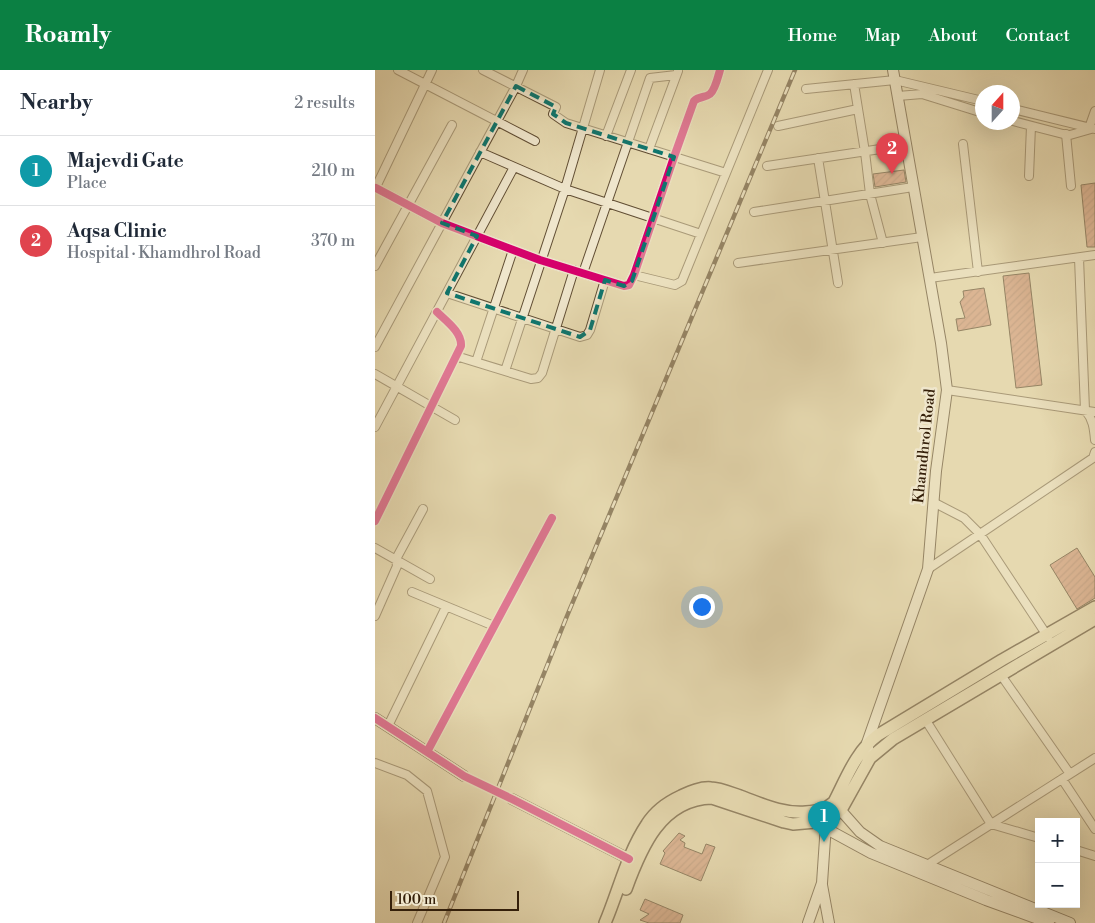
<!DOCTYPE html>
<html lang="en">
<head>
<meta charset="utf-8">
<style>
  body { margin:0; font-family:"Libre Bodoni",serif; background:#f2f2f3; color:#1f2937 }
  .controls { position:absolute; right:15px; bottom:15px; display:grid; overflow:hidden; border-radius:0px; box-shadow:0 5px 20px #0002 }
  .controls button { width:45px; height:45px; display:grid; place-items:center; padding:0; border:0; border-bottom:1px solid #e0e1e3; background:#fff; color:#1f2937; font:25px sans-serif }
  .compass { position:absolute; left:600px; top:15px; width:45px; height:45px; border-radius:50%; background:#fff; box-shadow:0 5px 20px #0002; rotate:21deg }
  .scale { position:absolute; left:15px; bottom:12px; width:129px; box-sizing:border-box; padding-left:5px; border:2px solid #35200a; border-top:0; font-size:14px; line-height:18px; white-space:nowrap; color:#35200a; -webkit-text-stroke:4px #efe6cc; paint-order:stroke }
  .you { position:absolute; left:326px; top:536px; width:18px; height:18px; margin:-12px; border:4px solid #fff; border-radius:50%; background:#1a73e8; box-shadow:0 0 0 8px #1a73e833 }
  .badge { display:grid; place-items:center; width:32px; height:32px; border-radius:50%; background:#0b8043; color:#fff; font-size:16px; font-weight:700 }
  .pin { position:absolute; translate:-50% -41px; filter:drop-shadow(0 1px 2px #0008) }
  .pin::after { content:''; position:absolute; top:26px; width:18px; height:15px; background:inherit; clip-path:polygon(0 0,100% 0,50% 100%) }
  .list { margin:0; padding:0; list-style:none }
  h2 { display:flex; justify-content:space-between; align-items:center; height:65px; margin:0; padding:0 20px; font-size:21px }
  h2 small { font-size:16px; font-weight:400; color:#747a83 }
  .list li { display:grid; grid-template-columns:32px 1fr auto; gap:15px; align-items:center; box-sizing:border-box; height:70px; padding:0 20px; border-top:1px solid #e0e1e3 }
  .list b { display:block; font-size:19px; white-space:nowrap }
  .list p { margin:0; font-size:16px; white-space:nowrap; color:#747a83 }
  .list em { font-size:16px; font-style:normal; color:#747a83 }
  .map { position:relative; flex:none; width:720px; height:853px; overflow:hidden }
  header { display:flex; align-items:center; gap:30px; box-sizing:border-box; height:70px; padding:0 25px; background:#0b8043; color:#fff }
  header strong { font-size:24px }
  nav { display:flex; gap:28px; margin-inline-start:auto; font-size:18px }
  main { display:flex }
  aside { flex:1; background:#fff }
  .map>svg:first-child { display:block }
  .building { fill:url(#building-hatch); stroke:#35200a }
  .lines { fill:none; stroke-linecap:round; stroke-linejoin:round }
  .secondary-tunnel { stroke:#c3b48f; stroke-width:10; stroke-dasharray:10 5; stroke-linecap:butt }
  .street-casing { stroke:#614e34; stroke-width:10 }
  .secondary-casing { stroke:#35200a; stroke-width:12 }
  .primary-casing { stroke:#35200a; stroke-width:14 }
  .street { stroke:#efe6cc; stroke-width:8 }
  .secondary { stroke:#efe6cc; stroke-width:10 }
  .primary { stroke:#e6d9b0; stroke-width:11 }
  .rail-casing { stroke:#35200a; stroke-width:4.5 }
  .rail { stroke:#efe6cc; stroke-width:2.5; stroke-dasharray:8; stroke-linecap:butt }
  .cycleway-casing { stroke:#efe6cc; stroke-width:11 }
  .cycleway { stroke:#d6006c; stroke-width:8 }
  .marked { fill:none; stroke:#0f766e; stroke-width:4; stroke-dasharray:10 6; stroke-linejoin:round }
  .labels { text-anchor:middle; stroke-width:5; stroke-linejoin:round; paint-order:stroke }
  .street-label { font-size:15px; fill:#35200a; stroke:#efe6cc }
</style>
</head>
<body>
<header>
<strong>Roamly</strong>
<nav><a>Home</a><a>Map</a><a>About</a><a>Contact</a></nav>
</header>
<main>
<aside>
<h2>Nearby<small>2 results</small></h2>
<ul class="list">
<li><span class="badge" style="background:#0f9aa8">1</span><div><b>Majevdi Gate</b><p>Place</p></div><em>210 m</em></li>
<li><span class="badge" style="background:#e0444e">2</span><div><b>Aqsa Clinic</b><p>Hospital · Khamdhrol Road</p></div><em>370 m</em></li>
</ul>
</aside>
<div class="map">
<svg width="720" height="853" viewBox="0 0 720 853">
  <defs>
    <pattern id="building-hatch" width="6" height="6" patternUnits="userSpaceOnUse" patternTransform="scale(1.25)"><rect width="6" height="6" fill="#ce8970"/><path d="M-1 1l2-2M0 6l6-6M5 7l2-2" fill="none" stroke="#a8705a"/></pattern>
  </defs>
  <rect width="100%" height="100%" fill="#e6d9b0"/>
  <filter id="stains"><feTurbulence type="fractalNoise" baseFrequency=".004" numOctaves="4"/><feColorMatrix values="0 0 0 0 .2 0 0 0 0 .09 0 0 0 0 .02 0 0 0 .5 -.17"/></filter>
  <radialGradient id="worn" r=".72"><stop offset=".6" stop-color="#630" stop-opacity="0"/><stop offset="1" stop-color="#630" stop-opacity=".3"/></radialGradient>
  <!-- building -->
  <path class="building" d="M529 100 531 112 500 117 498 104Z
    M720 113V177H712L706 115Z
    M654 203 667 315 641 318 628 206Z
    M609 218 616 255 583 261 581 249 590 248 585 232 589 227 588 221Z
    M702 478 720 507V528L702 539 675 495Z
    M304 763 310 766 305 770 310 773 309 777 327 784 331 774 340 777 326 811 285 794 290 783 288 781Z
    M270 829 308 845 305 853H274L265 850 274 844 265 840Z"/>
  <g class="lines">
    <!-- secondary-tunnel -->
    <path class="secondary-tunnel" d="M89 706 137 729"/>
    <defs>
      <path id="street" d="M23 0 160 71
        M108 0 181 37 178 44 191 53 351 103
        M479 14 490 82 495 124 508 173
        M431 19 520 10 608 31
        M523 26 547 24 608 43
        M638 39 720 59
        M638 51 688 64 695 65 716 59
        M403 56 483 39
        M714 58 720 41
        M691 64 696 116
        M231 66 256 0
        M588 74 603 202
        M274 79 303 1
        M105 82 190 119 326 164
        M443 88 463 213
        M392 96 532 75
        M654 106 656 56
        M1 118 67 153 165 190 249 216 254 215 259 205 299 87 319 31C324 26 330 28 335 24 340 20 343 7 345 0
        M0 119 57 0
        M379 142 538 117
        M704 188 710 340C718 349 719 358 720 370
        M363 193 547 167
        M0 196 77 55
        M208 203 275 8 301 5
        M259 205 300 215 307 211 393 0
        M555 208 720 185
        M72 223 205 267 212 265 215 260 230 210
        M0 277 141 16 148 0
        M81 286 156 309 163 308 167 303 199 200
        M101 292 138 180
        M130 301 190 119 225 0
        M0 304 80 350
        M572 320 720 342
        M0 357 139 97
        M558 432 589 448 605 464 673 567
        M0 451 86 276C87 262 71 251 62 242
        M0 478 55 509
        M553 499 718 388 720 382
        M37 522 119 556
        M0 546 22 496 21 489 48 439
        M626 605 695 704
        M550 649 616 754 664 768
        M13 656 71 537
        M52 682 177 448
        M0 693 32 705 52 721 70 787 42 853
        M687 709 720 759
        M701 780 720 786
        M552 795 720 688"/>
      <path id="secondary" d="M0 648 89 706
        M493 678 492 673 553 499 561 401 572 320 566 273 518 0
        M137 729 254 789
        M461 735 485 762 505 776 695 853
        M450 758 496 783 611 830 674 853
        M447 815 454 853
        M433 853 447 813 451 754"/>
      <path id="primary" d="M251 819C266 778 286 729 337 728L409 752 418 754 452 751 466 740 495 688 518 669 720 549
        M230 853C244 820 252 784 272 754 280 741 293 732 306 726 315 722 326 717 336 718 345 718 356 723 365 726 387 734 407 744 431 742 442 741 450 740 459 732 471 709 481 681 503 665L627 590 720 537"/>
    </defs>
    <!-- street casing -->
    <use href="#street" class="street-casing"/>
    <!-- secondary casing -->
    <use href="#secondary" class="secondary-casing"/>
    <!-- primary casing -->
    <use href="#primary" class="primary-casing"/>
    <!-- street -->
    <use href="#street" class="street"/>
    <!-- secondary -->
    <use href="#secondary" class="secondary"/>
    <!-- primary -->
    <use href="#primary" class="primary"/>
    <defs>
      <path id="rail" d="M69 853 192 546 420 0"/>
    </defs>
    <!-- rail casing -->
    <use href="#rail" class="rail-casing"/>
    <!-- rail -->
    <use href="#rail" class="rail"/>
    <defs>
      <path id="cycleway" d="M1 118 67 153 165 190 249 216 254 215 259 205 299 87 319 31C324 26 330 28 335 24 340 20 343 7 345 0
        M0 451 86 276C87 262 71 251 62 242
        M0 648 89 706 137 729 254 789
        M52 682 177 448"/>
    </defs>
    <!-- cycleway casing -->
    <use href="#cycleway" class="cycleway-casing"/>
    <!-- cycleway -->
    <use href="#cycleway" class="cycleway"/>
  </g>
  <!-- marked area -->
  <path d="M0 0H720V853H0ZM141 16 181 37 178 44 191 53 299 87 257 211 249 216 230 210 215 260 205 267 72 223 102 166 67 153Z" fill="#e6d9b0" fill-opacity=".55" fill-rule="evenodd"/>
  <path class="marked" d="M141 16 181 37 178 44 191 53 299 87 257 211 249 216 230 210 215 260 205 267 72 223 102 166 67 153Z"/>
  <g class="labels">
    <!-- street labels -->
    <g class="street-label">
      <text transform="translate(549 376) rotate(-84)" y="5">Khamdhrol Road</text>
    </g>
  </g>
  <rect width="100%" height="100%" filter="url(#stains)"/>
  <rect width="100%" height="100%" fill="url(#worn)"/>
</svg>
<div class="controls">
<button>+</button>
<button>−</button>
</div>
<svg class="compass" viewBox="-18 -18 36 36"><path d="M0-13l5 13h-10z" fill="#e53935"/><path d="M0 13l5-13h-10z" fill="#747a83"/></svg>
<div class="scale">100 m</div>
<div class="you"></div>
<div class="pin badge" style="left:449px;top:772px;background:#0f9aa8">1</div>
<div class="pin badge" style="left:517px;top:104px;background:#e0444e">2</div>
</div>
</main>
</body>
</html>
